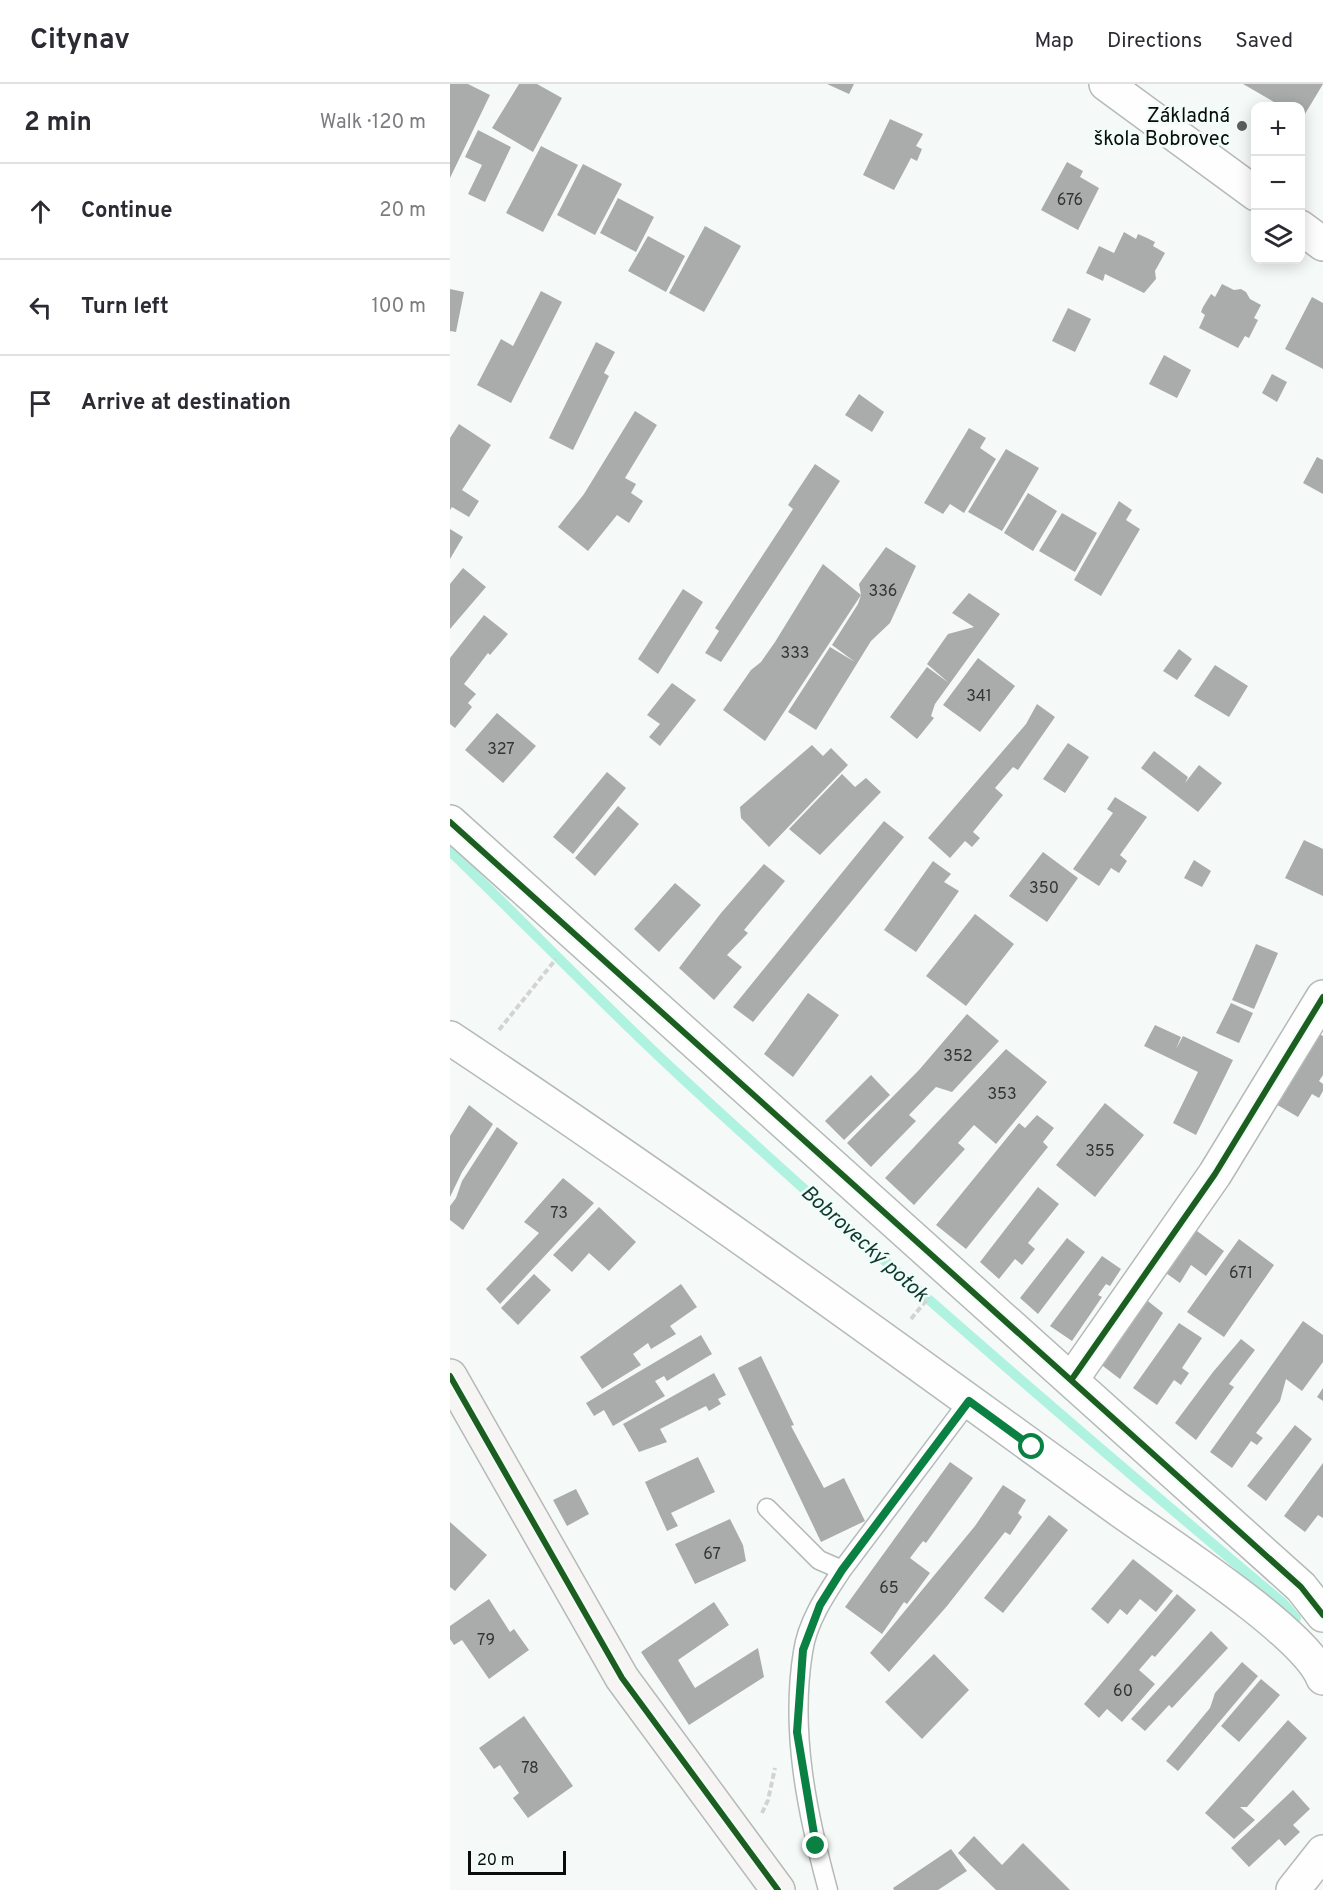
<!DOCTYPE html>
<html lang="en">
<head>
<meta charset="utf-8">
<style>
  body { margin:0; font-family:Overpass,sans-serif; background:#f2f2f3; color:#2b2b33 }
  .controls { position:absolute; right:18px; top:18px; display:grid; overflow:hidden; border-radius:12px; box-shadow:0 3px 15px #0003 }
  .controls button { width:54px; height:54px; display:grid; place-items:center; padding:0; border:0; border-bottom:2px solid #e1e1e2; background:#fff; color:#2b2b33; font:30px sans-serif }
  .scale { position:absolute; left:18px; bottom:15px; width:98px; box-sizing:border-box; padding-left:6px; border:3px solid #090c0b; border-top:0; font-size:16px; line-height:21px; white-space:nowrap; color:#090c0b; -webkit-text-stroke:4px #f2fdf9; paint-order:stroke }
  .stop { position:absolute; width:18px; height:18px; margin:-14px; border:4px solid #0b8043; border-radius:50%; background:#fff }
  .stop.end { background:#0b8043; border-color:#fff; box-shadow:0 2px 6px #0008 }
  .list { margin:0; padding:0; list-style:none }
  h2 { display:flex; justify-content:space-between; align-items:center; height:78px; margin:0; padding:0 24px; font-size:26px }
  h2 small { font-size:20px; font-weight:400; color:#7c7c81 }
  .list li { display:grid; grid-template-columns:39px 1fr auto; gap:18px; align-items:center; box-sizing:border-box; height:96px; padding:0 24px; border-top:2px solid #e1e1e2 }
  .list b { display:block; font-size:22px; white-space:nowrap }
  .list em { font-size:20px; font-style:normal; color:#7c7c81 }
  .icon { flex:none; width:33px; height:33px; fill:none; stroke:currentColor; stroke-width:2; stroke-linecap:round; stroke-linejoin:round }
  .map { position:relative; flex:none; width:873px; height:1806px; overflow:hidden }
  header { display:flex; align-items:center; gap:36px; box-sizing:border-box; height:84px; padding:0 30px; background:#fff; border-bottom:2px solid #e1e1e2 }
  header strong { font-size:28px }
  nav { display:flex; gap:33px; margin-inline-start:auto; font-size:21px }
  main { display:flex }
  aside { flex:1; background:#fff }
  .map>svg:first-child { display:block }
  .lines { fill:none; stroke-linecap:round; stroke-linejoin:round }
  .stream { stroke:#b0f2e0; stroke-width:10 }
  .building { fill:#a9acab }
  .lane-casing { stroke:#b5b9b8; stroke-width:21 }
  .street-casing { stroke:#b5b9b8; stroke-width:36 }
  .secondary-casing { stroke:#b5b9b8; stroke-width:36 }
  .path { stroke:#d2d4d3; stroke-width:4; stroke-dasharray:6 3; stroke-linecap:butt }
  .lane { stroke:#fefefe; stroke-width:18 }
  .street { stroke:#fefefe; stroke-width:33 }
  .secondary { stroke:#f7f5f4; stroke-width:33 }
  .cycleway-casing { stroke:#f2fdf9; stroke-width:10 }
  .cycleway { stroke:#1b5e20; stroke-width:6 }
  .route { stroke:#0b8043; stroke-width:8 }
  .poi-dot { fill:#5c5f5e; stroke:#f2fdf9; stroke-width:2 }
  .labels { text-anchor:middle; stroke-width:5; stroke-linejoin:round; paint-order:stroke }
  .number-label { font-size:16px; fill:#313433 }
  .poi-label { font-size:20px; fill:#090c0b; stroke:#f2fdf9; text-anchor:end }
  .water-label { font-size:21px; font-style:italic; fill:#0e392f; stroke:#f2fdf9 }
</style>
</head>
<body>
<header>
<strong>Citynav</strong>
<nav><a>Map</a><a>Directions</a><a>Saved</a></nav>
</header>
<main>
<aside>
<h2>2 min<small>Walk · 120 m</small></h2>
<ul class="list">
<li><svg class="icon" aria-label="ahead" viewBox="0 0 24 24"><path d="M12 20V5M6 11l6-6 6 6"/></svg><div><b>Continue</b></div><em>20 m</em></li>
<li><svg class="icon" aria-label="left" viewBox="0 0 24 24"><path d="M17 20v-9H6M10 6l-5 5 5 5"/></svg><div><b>Turn left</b></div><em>100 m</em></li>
<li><svg class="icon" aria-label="arrive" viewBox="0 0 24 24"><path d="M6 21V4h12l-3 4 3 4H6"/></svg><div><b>Arrive at destination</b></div></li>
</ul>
</aside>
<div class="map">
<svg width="873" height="1806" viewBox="0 0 873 1806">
  <rect width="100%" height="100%" fill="#f5faf8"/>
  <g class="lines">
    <!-- stream -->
    <path class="stream" d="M0 767C77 841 151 919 230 992 426 1173 628 1347 833 1519L846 1534"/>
  </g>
  <!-- building -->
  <path class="building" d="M0 0H18L40 11 0 94Z
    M69 0H87L112 14 83 68 42 44Z
    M377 0H404L399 10Z
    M793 0H873L852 35 850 22H831Z
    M440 35 473 50 466 62 472 65 467 77 461 74 444 106 413 91Z
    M28 46 61 63 35 118 18 110 32 81 15 73Z
    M91 62 128 81 93 148 56 129Z
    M617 78 633 87 630 93 649 104 628 146 591 126Z
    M133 80 172 100 145 151 107 131Z
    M168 114 204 133 186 168 150 149Z
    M255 142 291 162 254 228 219 209Z
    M674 148 686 155 688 150 697 154 705 158 703 162 715 169 705 187 706 195 694 209 655 190 653 197 636 189 649 162 664 169Z
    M198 152 235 172 216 208 178 187Z
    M772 200 784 206 791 205 796 208 800 215 811 221 804 234 808 236 799 254 795 252 788 264 749 244 755 231 751 228 753 223 761 210 765 213Z
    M0 205 14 208 6 248 0 247Z
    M91 207 112 218 61 319 27 301 51 255 63 262Z
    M862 213 873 219V285L835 265Z
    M618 224 641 235 625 268 602 257Z
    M146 258 165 268 154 289 159 292 123 366 99 354Z
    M714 271 741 286 727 314 699 300Z
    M822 290 837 298 827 318 812 309Z
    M409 310 434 328 422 348 395 331Z
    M185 327 207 341 175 394 186 400 181 409 193 417 179 439 167 431 138 467 108 443 134 410Z
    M9 340 41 361 12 406 29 417 19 433 2 423 0 426V354Z
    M519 344 536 354 530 364 546 375 514 429 500 420 493 430 474 419Z
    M556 365 589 384 552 447 518 428Z
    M867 373 873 376V410L853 399Z
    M365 380 390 397 271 578 255 569 269 547 265 544 343 425 338 421Z
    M578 409 607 427 583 467 554 449Z
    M669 417 682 426 676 436 690 445 651 512 624 496Z
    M612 429 647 449 625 488 589 467Z
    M0 445 13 453 0 475Z
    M436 463 466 482 440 539 421 557 366 646 338 628 380 563 405 578 382 561 408 520 411 511 409 500Z
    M373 480 411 511 315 657 273 626 301 586 311 578 325 558Z
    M13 484 36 503 0 545V500Z
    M233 505 253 518 208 590 188 575Z
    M519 509 550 530 485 620 481 632 484 634 467 655 440 633 477 583 499 599 477 580 498 550 524 543 502 529Z
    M34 531 58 550 40 571 38 569 14 600 26 610 18 619 22 623 5 644 0 640V574Z
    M729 565 742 575 727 596 713 587Z
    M528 574 565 602 530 648 493 621Z
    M765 581 798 602 779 633 744 612Z
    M222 599 246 616 210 662 199 653 210 640 197 631Z
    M587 620 605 633 568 686 563 683 545 704 553 711 523 748 530 754 522 763 515 757 500 774 478 754 576 640Z
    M47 629 86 662 53 699 15 666Z
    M618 659 639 673 615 709 593 695Z
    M362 661 373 672 381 664 398 681 319 763 291 734 290 723Z
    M704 667 738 693 735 699 749 681 772 699 748 728 691 684Z
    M157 688 176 704 123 770 103 753Z
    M392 690 405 703 416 694 431 708 370 771 339 745Z
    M665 713 697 733 670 771 677 777 669 789 661 784 649 802 623 785 663 729 657 725Z
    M168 722 189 740 145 792 125 774Z
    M434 737 454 753 303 938 283 923Z
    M854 756 873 765V812L835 794Z
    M593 768 628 794 597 838 559 812Z
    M744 776 761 787 752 803 734 794Z
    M483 777 501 790 494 798 509 807 466 868 434 846Z
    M314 780 335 797 294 846 298 849 277 871 292 883 264 916 229 884 271 829Z
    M225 799 251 821 209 868 184 845Z
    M525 830 564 860 516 922 476 892Z
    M806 860 828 869 804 925 782 916Z
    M358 909 389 931 343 993 314 970Z
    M781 919 803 929 789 959 766 949Z
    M517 930 549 957 502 1008 486 1003 459 1031 466 1037 421 1083 397 1059 469 986Z
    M705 941 731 953 726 965 733 952 783 976 746 1051 723 1039 748 988 694 962Z
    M868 949 873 952V991L869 997 873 1000V1007L869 1014 862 1010 848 1033 824 1019Z
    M556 965 597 998 546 1060 524 1041 508 1059 515 1065 464 1121 435 1094Z
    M421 991 440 1011 394 1056 375 1037Z
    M655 1019 694 1051 645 1113 606 1081Z
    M19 1021 43 1040 12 1088 0 1113V1052Z
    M587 1031 604 1044 593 1058 598 1063 516 1165 486 1141 569 1039 575 1044Z
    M47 1043 68 1059 13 1146 0 1136V1122L6 1114 12 1097Z
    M113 1094 144 1119 50 1220 36 1205 89 1149 74 1138Z
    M588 1103 609 1120 578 1159 585 1165 572 1181 565 1175 549 1195 530 1178Z
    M149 1123 186 1158 159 1187 139 1169 122 1188 103 1171Z
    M743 1144 774 1167 756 1192 741 1181 730 1199 713 1187Z
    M617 1154 635 1168 588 1230 570 1214Z
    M789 1155 824 1181 774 1253 737 1228Z
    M652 1172 671 1185 660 1202 656 1200 648 1211 652 1213 622 1257 600 1242Z
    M84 1190 101 1206 68 1241 51 1224Z
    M231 1200 247 1223 220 1242 226 1250 201 1265 198 1259 183 1270 191 1281 152 1305 130 1273Z
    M694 1214 713 1229 670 1295 649 1279Z
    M853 1237 873 1251V1278L852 1307 836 1295 830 1317 806 1349 813 1354 807 1361 801 1357 782 1384 760 1368Z
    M729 1239 752 1254 732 1284 739 1289 731 1301 724 1296 707 1321 683 1304Z
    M251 1251 262 1270 217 1297 214 1292 205 1297 215 1312 163 1342 154 1326 144 1332 136 1319Z
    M791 1255 805 1266 779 1300 784 1303 746 1356 725 1339 763 1288Z
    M311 1272 344 1341 341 1342 374 1404 394 1394 415 1437 371 1458 288 1284Z
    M264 1289 276 1311 268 1315 271 1320 259 1327 256 1322 210 1345 217 1358 189 1368 173 1340Z
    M873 1304V1317L867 1313Z
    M845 1341 862 1355 816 1417 797 1402Z
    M248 1373 265 1408 221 1429 228 1442 217 1447 195 1398Z
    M500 1378 523 1394 476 1459 473 1457 460 1474 480 1489 457 1520 454 1518 432 1550 395 1523Z
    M873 1379V1434L868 1431 855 1448 834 1432Z
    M553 1401 576 1416 568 1429 572 1433 560 1451 555 1448 497 1522 439 1588 420 1569 525 1442Z
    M126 1405 139 1430 117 1442 103 1416Z
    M599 1431 618 1446 553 1529 534 1514Z
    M280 1435 293 1461 296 1477 245 1500 225 1460Z
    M0 1438 37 1471 5 1507 0 1503Z
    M683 1475 723 1507 706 1528 690 1515 677 1531 670 1525 658 1540 641 1525Z
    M727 1510 746 1526 705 1573 702 1571 689 1586 705 1600 672 1638 657 1625 649 1634 634 1620Z
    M39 1515 60 1548 64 1545 79 1566 39 1595 12 1556 4 1561 0 1555V1542Z
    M264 1518 279 1541 228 1576 245 1604 308 1564 314 1593 239 1641 191 1568Z
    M761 1547 778 1564 722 1624 719 1621 695 1647 681 1635Z
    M484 1570 519 1606 472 1655 435 1618Z
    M792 1578 808 1592 728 1687 716 1677 760 1624 765 1609Z
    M811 1595 830 1611 789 1658 771 1642Z
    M74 1632 123 1702 78 1734 63 1714 69 1709 50 1681 44 1685 29 1664Z
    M838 1636 857 1654 797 1723H790L805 1736 784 1755 755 1729Z
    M843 1706 860 1725 843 1741 850 1748 835 1762 829 1755 799 1783 781 1764Z
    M524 1752 552 1781 573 1759 620 1806H546L508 1769Z
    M501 1765 517 1787 488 1806H444L443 1804Z"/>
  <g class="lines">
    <defs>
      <path id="lane" d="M317 1424 369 1476 392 1486 519 1317
        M378 1806C357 1729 340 1647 353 1568 357 1538 376 1510 392 1486"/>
      <path id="street" d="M656 0 806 110
        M850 143 873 160
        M0 738 851 1503 873 1531
        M0 954C226 1104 445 1263 664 1422 711 1456 854 1547 873 1594
        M622 1295 765 1090 873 913
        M843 1806 873 1768"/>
      <path id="secondary" d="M0 1292 172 1594 328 1806"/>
    </defs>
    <!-- lane casing -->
    <use href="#lane" class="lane-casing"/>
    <!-- street casing -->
    <use href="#street" class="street-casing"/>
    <!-- secondary casing -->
    <use href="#secondary" class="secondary-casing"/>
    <!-- path -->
    <path class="path" d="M49 946 106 875
      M461 1235 479 1213
      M312 1729 318 1716 325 1684"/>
    <!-- lane -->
    <use href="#lane" class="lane"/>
    <!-- street -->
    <use href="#street" class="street"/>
    <!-- secondary -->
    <use href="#secondary" class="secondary"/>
    <defs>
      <path id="cycleway" d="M0 738 851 1503 873 1531
        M0 1292 172 1594 328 1806
        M622 1295 765 1090 873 913"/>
    </defs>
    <!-- cycleway casing -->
    <use href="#cycleway" class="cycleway-casing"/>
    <!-- cycleway -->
    <use href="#cycleway" class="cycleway"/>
  </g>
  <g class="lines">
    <!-- route -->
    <path class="route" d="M366 1762 347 1648 353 1566 370 1521 392 1486 519 1317 582 1363"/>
  </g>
  <!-- markers -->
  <circle class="poi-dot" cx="792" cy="42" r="6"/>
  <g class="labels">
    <!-- number labels -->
    <g class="number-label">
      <text x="620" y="121">676</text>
      <text x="433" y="512">336</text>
      <text x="345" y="574">333</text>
      <text x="529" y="617">341</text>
      <text x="51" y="670">327</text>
      <text x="594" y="809">350</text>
      <text x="508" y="977">352</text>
      <text x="552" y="1015">353</text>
      <text x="650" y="1072">355</text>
      <text x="109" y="1134">73</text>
      <text x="791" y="1194">671</text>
      <text x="262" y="1475">67</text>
      <text x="439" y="1509">65</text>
      <text x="36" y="1561">79</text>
      <text x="673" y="1612">60</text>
      <text x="80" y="1689">78</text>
    </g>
    <!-- poi labels -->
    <g class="poi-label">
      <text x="780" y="38">Základná<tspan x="780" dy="23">škola Bobrovec</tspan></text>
    </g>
    <!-- water labels -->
    <g class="water-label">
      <text transform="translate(415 1159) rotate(42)" y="7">Bobrovecký potok</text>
    </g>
  </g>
</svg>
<div class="controls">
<button>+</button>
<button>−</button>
<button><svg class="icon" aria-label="layers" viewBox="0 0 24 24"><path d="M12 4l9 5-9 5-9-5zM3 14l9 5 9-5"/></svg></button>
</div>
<div class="scale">20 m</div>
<div class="stop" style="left:582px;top:1363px"></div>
<div class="stop end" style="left:366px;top:1762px"></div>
</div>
</main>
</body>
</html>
